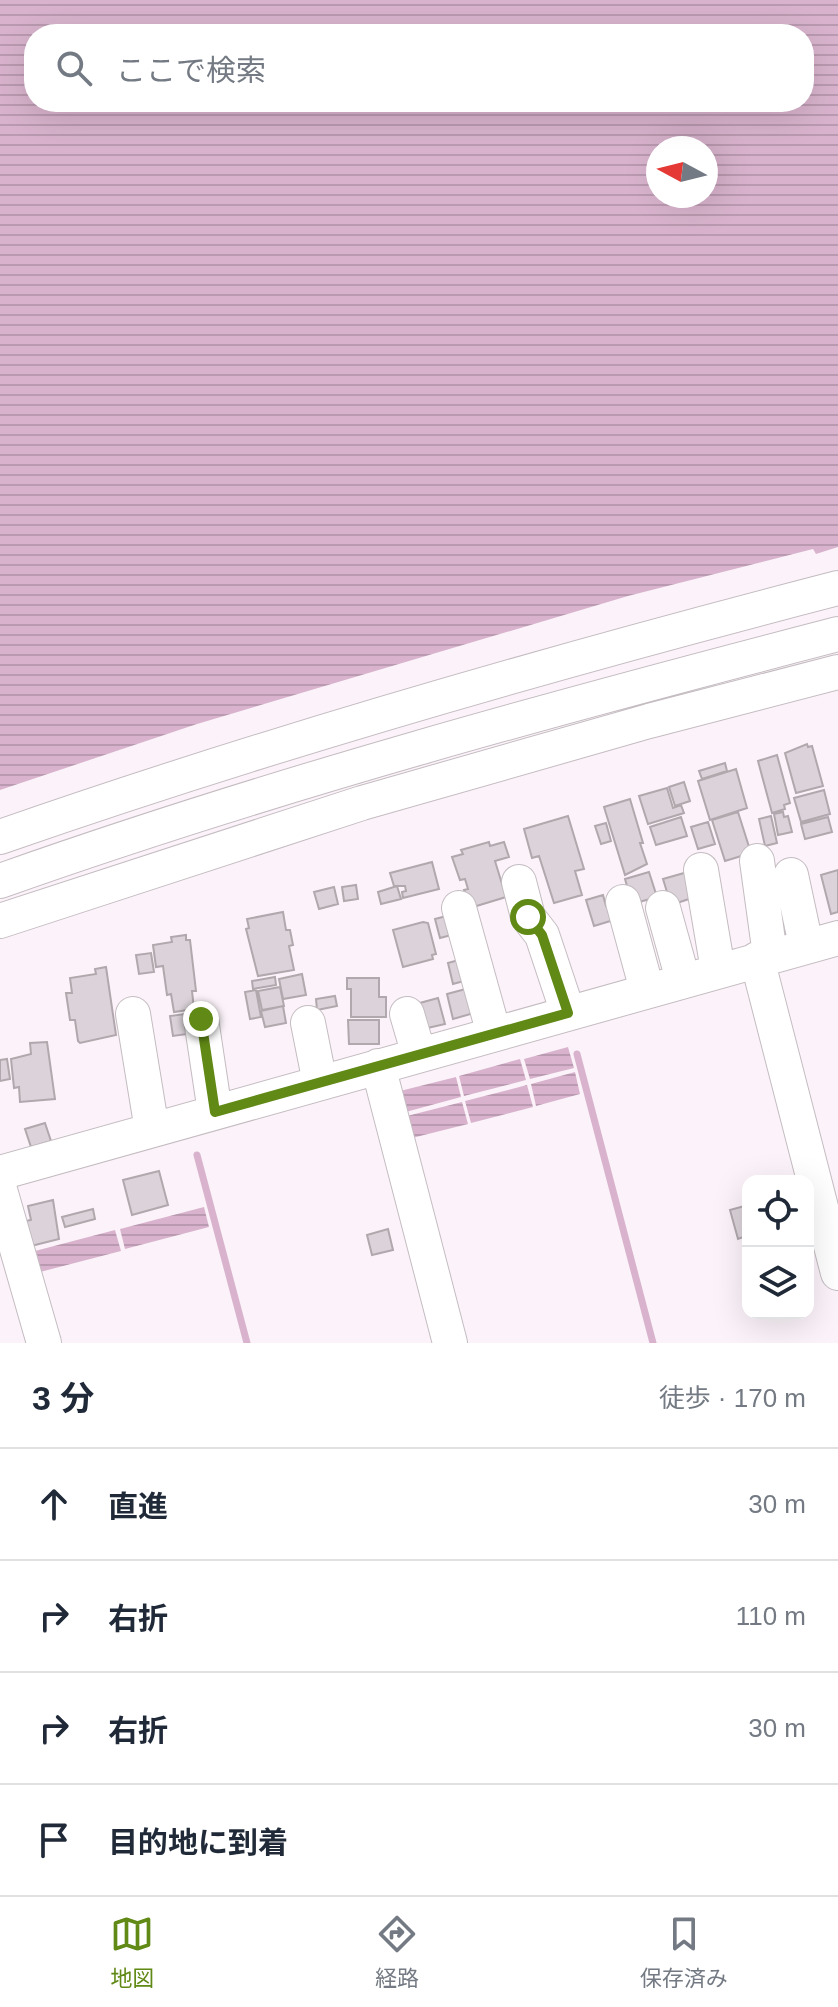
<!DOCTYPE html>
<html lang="ja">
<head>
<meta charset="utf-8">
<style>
  body { margin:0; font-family:Helvetica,"Noto Sans JP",sans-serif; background:#f2f2f3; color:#1f2937 }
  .controls { position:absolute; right:24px; bottom:24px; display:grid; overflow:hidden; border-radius:16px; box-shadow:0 8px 32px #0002 }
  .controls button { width:72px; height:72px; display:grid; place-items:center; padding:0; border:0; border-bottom:2px solid #e0e1e3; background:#fff; color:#1f2937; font:40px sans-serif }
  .compass { position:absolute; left:646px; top:136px; width:72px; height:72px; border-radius:50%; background:#fff; box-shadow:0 8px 32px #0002; rotate:277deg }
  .stop { position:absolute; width:24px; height:24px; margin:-18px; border:6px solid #608915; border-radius:50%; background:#fff }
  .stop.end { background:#608915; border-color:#fff; box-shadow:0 2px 8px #0008 }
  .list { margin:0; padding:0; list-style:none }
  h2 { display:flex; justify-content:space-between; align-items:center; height:104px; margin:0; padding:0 32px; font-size:34px }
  h2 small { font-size:26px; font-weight:400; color:#747a83 }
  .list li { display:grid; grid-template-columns:52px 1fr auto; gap:24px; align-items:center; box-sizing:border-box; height:112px; padding:0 32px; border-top:2px solid #e0e1e3 }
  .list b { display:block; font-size:30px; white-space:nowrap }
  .list em { font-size:26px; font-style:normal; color:#747a83 }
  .icon { flex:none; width:44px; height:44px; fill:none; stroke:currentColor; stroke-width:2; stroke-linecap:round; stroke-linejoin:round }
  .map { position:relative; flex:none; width:838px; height:1343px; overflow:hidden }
  .search { position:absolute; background:#fff; box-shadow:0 8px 32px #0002; left:24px; right:24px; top:24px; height:88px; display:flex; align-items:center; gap:20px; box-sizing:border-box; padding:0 28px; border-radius:32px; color:#747a83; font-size:30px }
  .sheet { height:552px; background:#fff }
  nav { display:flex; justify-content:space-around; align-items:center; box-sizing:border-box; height:112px; border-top:2px solid #e0e1e3; background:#fff; font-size:22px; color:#747a83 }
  nav a { display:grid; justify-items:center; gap:4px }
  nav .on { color:#608915 }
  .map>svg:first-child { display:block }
  .water { fill:url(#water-rules); fill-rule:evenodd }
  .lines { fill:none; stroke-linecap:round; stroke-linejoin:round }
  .stream { stroke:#d9b3cd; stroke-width:7 }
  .building { fill:#dbd3d9; stroke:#b0a8ad; stroke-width:2 }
  .minor-casing { stroke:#c4bcc1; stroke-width:36 }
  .minor { stroke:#fff; stroke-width:34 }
  .route { stroke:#608915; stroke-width:10 }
</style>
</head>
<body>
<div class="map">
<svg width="838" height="1343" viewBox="0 0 838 1343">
  <defs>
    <pattern id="water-rules" width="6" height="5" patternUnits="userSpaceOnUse" patternTransform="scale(2)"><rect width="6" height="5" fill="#d9b3cd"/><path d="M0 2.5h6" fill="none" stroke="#ba9ab0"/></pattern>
  </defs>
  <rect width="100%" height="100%" fill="#fbf3f9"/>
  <!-- water -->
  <path class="water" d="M0 0H838V547L816 554 813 549 628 596 197 724 0 790ZM34 34H804V102H34ZM658 148H706V196H658Z
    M568 1047 574 1068 530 1079 524 1059Z
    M520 1059 526 1080 464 1096 459 1076Z
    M575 1072 580 1094 536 1106 531 1084Z
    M456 1077 461 1097 402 1113 396 1092Z
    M527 1085 533 1107 471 1123 465 1101Z
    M462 1102 468 1124 408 1139 403 1117Z
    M204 1207 209 1227 125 1249 120 1229Z
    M115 1230 121 1251 40 1272 35 1251Z"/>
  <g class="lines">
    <!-- stream -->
    <path class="stream" d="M577 1054 653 1343
      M197 1155 247 1343"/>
  </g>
  <!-- building -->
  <path class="building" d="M807 744 808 747 812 746 823 786 796 793 785 753Z
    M777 755 790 803 784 805 785 809 772 813 758 761Z
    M725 763 727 771 702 779 699 771Z
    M736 769 747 808 710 820 698 781Z
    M684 782 690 801 675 806 669 787Z
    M667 788 673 808 681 805 684 813 648 824 639 796Z
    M824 790 830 814 801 822 794 798Z
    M630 799 643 843H640L647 864 625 875 604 807Z
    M738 812 751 853 725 861 712 820Z
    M783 812 784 817 788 816 792 832 778 835 774 814Z
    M568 816 584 869 575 871 582 895 554 903 539 856 532 858 524 829Z
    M771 816 777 843 765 846 759 819Z
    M681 817 687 836 656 845 650 827Z
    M828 817 832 832 805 839 801 824Z
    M708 822 715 844 698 849 691 827Z
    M606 823 611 841 601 844 595 826Z
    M489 842 490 846 504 842 509 857 495 861 506 897 470 908 464 890 468 889 465 879 460 880 452 857 463 854 461 850Z
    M432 862 439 889 403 898 402 892 406 891 405 886H394L390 873Z
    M838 870V912L831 914 821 875Z
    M691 871 698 896 671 905 663 879Z
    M649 872 657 897 632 904 625 879Z
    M356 885 358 899 344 901 342 887Z
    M397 886 401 899 381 904 378 892Z
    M334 887 338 904 319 909 314 892Z
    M603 895 606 906 613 904 617 919 594 926 586 900Z
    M283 912 286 930H290L293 945 289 946 294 970 258 976 246 929 249 928 247 919Z
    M454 914 459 933 440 938 435 919Z
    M423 922 428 923 436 954 432 955 433 959 403 967 393 930Z
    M186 935V940H190L196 991H192L194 1009 174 1012 171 994 167 995 163 966 156 967 153 945 172 942 171 937Z
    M151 953 154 972 139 974 136 955Z
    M466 958 471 979 453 984 448 963Z
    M106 967 116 1035 80 1043 78 1041 75 1020H70L66 993H72L70 978 96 974 95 969Z
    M302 974 306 995 283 999 279 979Z
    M275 977 276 985 253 989 252 981Z
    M347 978H379V997H386V1017H351V989H347Z
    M280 987 284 1006 262 1010 258 991Z
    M473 987 474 1013 453 1019 447 994Z
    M256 990 261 1017 250 1019 245 992Z
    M335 996 337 1006 317 1010 316 999Z
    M438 998 445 1024 423 1029 416 1004Z
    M283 1006 286 1023 265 1027 261 1011Z
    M192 1013 195 1033 173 1036 170 1016Z
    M348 1020H379V1044H349Z
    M47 1042 55 1099 20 1102 19 1087 14 1088 11 1059 31 1054 30 1043Z
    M7 1059 10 1079 0 1081V1060Z
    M45 1123 51 1141 31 1147 25 1129Z
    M159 1171 168 1205 132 1215 123 1180Z
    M53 1200 59 1239 31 1246 25 1221 31 1220 28 1206Z
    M748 1205V1243L745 1244 743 1237 738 1239 730 1210Z
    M93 1209 95 1219 65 1227 62 1217Z
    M388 1229 393 1250 372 1255 367 1235Z"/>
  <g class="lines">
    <defs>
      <path id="minor" d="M0 837C275 741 556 661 838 588
        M757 861 770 955
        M701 870 718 970
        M791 875 806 945
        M0 881C274 784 557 707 838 634
        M519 882 528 917 542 935 568 1013
        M623 902 647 990
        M459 908 494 1034
        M663 908 683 980
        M0 921 362 803 649 721 838 672
        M757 959 838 1273
        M133 1014 152 1130
        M407 1014 419 1055
        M201 1019 215 1112
        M308 1023 320 1083
        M378 1066 450 1343
        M0 1173 838 938
        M0 1190 44 1343"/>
    </defs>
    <!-- minor casing -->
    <use href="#minor" class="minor-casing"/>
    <!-- minor -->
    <use href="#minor" class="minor"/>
  </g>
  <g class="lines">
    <!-- route -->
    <path class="route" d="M201 1019 215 1112 568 1013 542 935 528 917"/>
  </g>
</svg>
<div class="controls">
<button><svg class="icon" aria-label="locate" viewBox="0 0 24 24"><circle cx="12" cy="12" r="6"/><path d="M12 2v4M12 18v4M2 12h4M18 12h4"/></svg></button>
<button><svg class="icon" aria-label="layers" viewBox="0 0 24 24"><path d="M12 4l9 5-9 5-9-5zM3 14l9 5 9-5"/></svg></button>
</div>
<svg class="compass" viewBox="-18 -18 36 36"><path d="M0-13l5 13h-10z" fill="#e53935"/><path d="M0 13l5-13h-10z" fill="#747a83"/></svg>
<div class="stop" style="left:528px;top:917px"></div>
<div class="stop end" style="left:201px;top:1019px"></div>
<div class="search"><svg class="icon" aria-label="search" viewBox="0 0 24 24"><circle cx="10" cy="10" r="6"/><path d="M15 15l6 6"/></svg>ここで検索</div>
</div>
<section class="sheet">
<h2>3 分<small>徒歩 · 170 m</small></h2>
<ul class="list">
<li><svg class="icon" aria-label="ahead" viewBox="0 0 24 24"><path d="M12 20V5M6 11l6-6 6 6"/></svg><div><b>直進</b></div><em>30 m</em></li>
<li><svg class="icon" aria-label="right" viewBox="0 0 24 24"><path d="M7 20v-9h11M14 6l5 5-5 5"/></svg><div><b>右折</b></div><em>110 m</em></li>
<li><svg class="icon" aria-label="right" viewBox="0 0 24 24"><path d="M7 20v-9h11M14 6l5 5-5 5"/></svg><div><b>右折</b></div><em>30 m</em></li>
<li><svg class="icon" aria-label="arrive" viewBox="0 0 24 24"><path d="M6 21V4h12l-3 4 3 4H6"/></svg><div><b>目的地に到着</b></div></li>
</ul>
</section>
<nav>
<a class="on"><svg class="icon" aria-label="map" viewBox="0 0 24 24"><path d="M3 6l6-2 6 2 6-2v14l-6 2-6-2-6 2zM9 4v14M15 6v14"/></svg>地図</a>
<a><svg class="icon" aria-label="directions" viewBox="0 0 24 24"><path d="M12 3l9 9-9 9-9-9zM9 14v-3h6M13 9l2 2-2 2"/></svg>経路</a>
<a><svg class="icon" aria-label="saved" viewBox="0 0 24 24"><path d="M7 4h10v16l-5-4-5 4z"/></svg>保存済み</a>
</nav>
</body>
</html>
